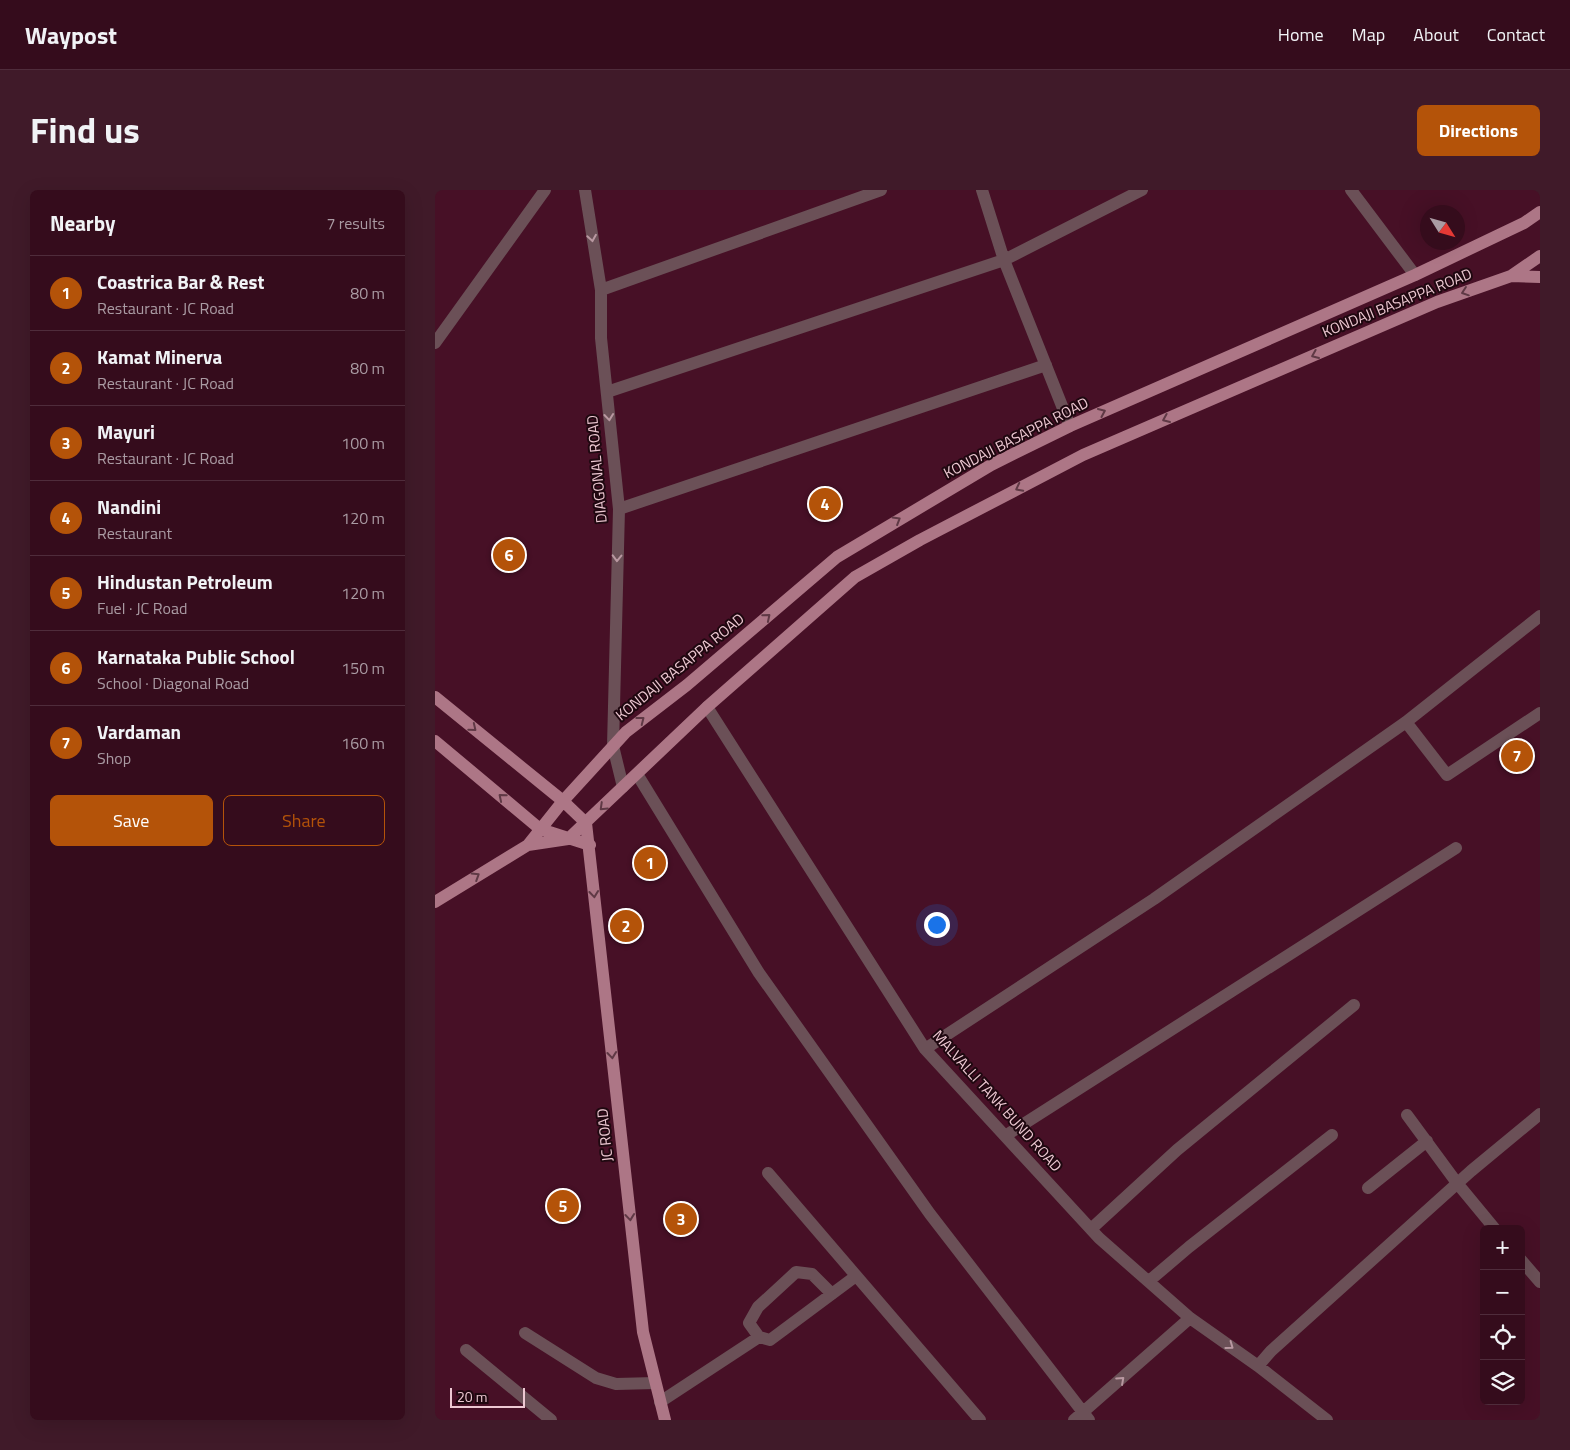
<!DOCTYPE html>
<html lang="en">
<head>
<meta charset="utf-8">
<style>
  body { margin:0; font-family:"Titillium Web",sans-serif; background:#401a29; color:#f1f3f6 }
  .controls { position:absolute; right:15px; bottom:15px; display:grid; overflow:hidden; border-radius:8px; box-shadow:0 5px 20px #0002 }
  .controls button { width:45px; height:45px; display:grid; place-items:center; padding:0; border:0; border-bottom:1px solid #4f2c3b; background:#350c1c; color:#f1f3f6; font:25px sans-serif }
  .compass { position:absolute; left:985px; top:15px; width:45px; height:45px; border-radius:50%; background:#350c1c; box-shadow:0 5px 20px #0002; rotate:127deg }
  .scale { position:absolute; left:15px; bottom:12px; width:75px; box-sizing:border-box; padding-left:5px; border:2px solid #edc8d2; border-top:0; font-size:14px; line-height:18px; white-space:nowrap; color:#edc8d2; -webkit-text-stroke:4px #1f0810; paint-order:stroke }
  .you { position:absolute; left:501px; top:734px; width:18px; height:18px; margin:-12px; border:4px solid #fff; border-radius:50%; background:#1a73e8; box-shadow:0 0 0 8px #1a73e833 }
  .badge { display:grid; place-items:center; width:32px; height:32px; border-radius:50%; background:#b45309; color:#fff; font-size:16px; font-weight:700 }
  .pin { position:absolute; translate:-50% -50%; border:2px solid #fff; box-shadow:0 1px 5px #0006 }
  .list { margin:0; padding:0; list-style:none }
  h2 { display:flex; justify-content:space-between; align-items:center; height:65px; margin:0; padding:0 20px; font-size:21px }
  h2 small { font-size:16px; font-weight:400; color:#aa9ba3 }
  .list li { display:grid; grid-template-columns:32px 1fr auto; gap:15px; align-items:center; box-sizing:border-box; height:75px; padding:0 20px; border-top:1px solid #4f2c3b }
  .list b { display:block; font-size:19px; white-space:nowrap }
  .list p { margin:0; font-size:16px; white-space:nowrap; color:#aa9ba3 }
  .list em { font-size:16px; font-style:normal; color:#aa9ba3 }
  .actions { display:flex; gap:10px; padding:15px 20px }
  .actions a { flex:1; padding:11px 0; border:1px solid #b45309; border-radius:8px; text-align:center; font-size:18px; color:#b45309 }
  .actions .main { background:#b45309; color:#fff }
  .icon { flex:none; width:28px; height:28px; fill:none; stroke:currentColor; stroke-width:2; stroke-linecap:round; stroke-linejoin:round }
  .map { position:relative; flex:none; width:1105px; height:1230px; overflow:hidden; border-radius:8px }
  header { display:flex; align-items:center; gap:30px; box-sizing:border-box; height:70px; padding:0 25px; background:#350c1c; border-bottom:1px solid #4f2c3b }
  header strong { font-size:24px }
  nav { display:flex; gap:28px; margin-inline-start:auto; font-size:18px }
  .intro { display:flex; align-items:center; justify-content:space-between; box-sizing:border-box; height:120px; padding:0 30px }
  h1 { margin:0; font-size:35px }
  .button { padding:12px 22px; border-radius:8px; background:#b45309; color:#fff; font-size:18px; font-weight:700 }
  main { display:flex; gap:30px; padding:0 30px }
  aside { flex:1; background:#350c1c; border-radius:8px; box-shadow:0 5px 20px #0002 }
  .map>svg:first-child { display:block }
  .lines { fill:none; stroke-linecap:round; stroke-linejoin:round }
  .minor { stroke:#6b5057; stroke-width:12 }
  .major { stroke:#ad7686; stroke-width:12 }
  .oneway { stroke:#b998a1 }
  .oneway2 { stroke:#5f3945 }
  .labels { text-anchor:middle; stroke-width:4; stroke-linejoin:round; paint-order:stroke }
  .street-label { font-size:15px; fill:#edc8d2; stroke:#1f0810 }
</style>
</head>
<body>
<header>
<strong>Waypost</strong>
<nav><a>Home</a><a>Map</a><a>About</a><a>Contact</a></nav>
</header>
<div class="intro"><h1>Find us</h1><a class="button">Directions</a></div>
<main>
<aside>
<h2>Nearby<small>7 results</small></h2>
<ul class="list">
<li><span class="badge">1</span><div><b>Coastrica Bar &amp; Rest</b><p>Restaurant · JC Road</p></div><em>80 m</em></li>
<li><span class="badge">2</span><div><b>Kamat Minerva</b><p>Restaurant · JC Road</p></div><em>80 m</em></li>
<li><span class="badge">3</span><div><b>Mayuri</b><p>Restaurant · JC Road</p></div><em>100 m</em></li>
<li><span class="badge">4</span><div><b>Nandini</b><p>Restaurant</p></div><em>120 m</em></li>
<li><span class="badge">5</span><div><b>Hindustan Petroleum</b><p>Fuel · JC Road</p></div><em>120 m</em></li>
<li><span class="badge">6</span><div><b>Karnataka Public School</b><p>School · Diagonal Road</p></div><em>150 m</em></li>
<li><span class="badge">7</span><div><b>Vardaman</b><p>Shop</p></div><em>160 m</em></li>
</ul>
<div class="actions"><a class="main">Save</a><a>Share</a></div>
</aside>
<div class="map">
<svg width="1105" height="1230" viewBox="0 0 1105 1230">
  <rect width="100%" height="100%" fill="#471026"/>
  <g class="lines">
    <!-- minor -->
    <path class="minor" d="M150 0 166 100V148L184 319 178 556 188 597
      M547 0 569 70 635 236
      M916 0 980 85
      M166 100 446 0
      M0 153 110 0
      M172 202 569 70 707 0
      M184 319 611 175
      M272 517 490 859 664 1048 755 1128 823 1176 892 1230
      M971 532 1012 585 1105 523
      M202 584 324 783 495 1024 654 1230
      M490 859 719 709 971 532 1105 426
      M972 925 1022 993 1060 1039
      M570 946 1021 658
      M333 983 545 1230
      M933 998 992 951
      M656 1039 742 960 919 815
      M1086 1070 1105 1092
      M714 1091 754 1057 897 945
      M397 1104 377 1084 361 1082 323 1117 314 1133 324 1147 335 1150 421 1086
      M90 1143 161 1188 181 1194 220 1193
      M31 1160 116 1230
      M823 1176 836 1161 1036 981 1105 924
      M225 1212 324 1147
      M639 1230 755 1128"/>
    <!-- major -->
    <path class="major" d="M1076 86 1105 87
      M0 507 128 611 151 633 208 1142 230 1230
      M0 551 105 639 155 655
      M93 655 133 649 272 517 420 387 485 350 648 265 1002 112 1076 86 1105 66
      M0 712 93 655 128 611 191 542 252 495 402 367 556 275 635 236 980 85 1089 33 1105 22"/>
  </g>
  <!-- one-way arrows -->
  <defs><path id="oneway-chevron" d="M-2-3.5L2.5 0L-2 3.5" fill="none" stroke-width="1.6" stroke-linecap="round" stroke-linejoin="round" transform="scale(1.25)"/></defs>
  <g class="oneway">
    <use href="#oneway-chevron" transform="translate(157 48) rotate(81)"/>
    <use href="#oneway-chevron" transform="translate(174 227) rotate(84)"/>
    <use href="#oneway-chevron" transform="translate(182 368) rotate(91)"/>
    <use href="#oneway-chevron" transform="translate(795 1156) rotate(36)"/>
    <use href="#oneway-chevron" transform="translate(686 1190) rotate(-42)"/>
  </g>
  <g class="oneway2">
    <use href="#oneway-chevron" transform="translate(1030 102) rotate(161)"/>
    <use href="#oneway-chevron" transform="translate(880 165) rotate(157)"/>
    <use href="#oneway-chevron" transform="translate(667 222) rotate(-24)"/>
    <use href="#oneway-chevron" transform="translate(731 229) rotate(157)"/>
    <use href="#oneway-chevron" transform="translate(584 298) rotate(153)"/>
    <use href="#oneway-chevron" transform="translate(462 330) rotate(-31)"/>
    <use href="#oneway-chevron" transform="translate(332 427) rotate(-40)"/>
    <use href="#oneway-chevron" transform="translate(206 530) rotate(-38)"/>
    <use href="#oneway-chevron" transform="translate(38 538) rotate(39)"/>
    <use href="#oneway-chevron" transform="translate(67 607) rotate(-140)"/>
    <use href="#oneway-chevron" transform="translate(168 617) rotate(136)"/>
    <use href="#oneway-chevron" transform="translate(41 686) rotate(-32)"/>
    <use href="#oneway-chevron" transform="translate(159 704) rotate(84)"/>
    <use href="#oneway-chevron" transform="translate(177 865) rotate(84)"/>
    <use href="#oneway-chevron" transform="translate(195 1027) rotate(84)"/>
  </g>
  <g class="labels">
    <!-- street labels -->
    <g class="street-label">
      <text transform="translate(962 113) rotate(-22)" y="5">KONDAJI BASAPPA ROAD</text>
      <text transform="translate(581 248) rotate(-27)" y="5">KONDAJI BASAPPA ROAD</text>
      <text transform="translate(162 279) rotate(-95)" y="5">DIAGONAL ROAD</text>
      <text transform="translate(245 477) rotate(-39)" y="5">KONDAJI BASAPPA ROAD</text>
      <text transform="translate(562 911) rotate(48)" y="5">MALVALLI TANK BUND ROAD</text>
      <text transform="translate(170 945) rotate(-96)" y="5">JC ROAD</text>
    </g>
  </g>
</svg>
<div class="controls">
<button>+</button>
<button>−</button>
<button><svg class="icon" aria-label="locate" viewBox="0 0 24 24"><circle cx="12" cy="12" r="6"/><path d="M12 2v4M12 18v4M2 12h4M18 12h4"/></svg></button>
<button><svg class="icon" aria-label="layers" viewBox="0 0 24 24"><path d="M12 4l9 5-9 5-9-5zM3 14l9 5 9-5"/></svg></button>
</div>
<svg class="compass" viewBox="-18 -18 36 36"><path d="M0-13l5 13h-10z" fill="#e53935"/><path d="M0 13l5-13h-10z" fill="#aa9ba3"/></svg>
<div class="scale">20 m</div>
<div class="you"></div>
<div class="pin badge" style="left:215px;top:673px">1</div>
<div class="pin badge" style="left:191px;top:736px">2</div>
<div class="pin badge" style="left:246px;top:1029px">3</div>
<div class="pin badge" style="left:390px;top:314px">4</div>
<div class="pin badge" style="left:128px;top:1016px">5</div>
<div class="pin badge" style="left:74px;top:365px">6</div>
<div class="pin badge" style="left:1082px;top:566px">7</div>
</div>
</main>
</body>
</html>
